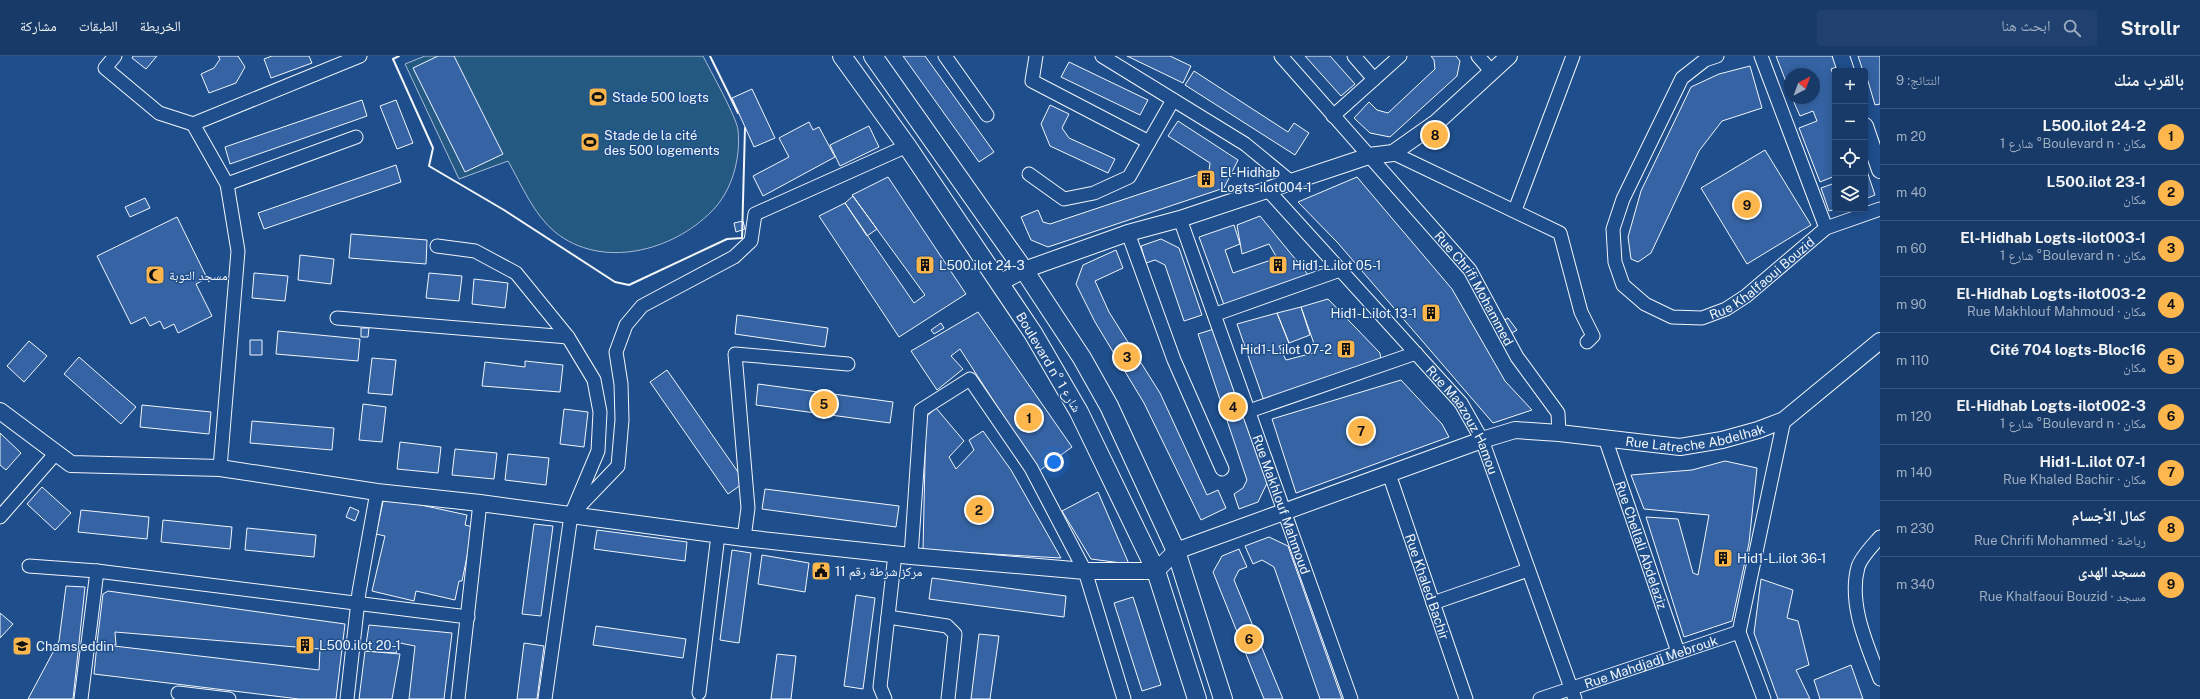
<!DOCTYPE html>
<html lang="ar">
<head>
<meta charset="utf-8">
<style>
  body { margin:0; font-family:"Public Sans","Noto Naskh Arabic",sans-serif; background:#20416f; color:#f1f3f6; direction:rtl }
  .controls { position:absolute; right:12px; top:12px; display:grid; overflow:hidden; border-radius:4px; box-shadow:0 2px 10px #0003 }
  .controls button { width:36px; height:36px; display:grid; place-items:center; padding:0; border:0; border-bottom:1px solid #36547d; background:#173a69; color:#f1f3f6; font:20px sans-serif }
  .compass { position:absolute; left:1784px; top:12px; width:36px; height:36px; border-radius:50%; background:#173a69; box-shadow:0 2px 10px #0003; rotate:41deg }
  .you { position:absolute; left:1054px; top:406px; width:14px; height:14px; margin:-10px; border:3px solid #fff; border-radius:50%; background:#1a73e8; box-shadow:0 0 0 6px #1a73e833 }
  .badge { display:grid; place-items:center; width:26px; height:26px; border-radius:50%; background:#ffb74d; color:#111; font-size:13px; font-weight:700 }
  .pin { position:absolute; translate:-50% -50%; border:2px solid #fff; box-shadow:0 1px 4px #0006 }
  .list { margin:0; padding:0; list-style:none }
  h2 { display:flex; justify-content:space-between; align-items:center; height:52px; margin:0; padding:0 16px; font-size:17px }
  h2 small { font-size:13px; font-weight:400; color:#9eadc0 }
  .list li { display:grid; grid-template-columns:26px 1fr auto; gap:12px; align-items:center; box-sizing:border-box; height:56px; padding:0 16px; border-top:1px solid #36547d }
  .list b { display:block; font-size:15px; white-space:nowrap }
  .list p { margin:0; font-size:13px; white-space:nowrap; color:#9eadc0 }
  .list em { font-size:13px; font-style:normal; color:#9eadc0 }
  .icon { flex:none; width:22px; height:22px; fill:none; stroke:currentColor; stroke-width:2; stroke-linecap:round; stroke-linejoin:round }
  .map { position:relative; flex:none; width:1880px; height:643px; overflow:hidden; direction:ltr }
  header { display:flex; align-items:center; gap:24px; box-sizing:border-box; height:56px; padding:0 20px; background:#173a69; border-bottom:1px solid #36547d }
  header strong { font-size:19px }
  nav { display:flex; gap:22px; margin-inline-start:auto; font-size:14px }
  .search { width:280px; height:36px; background:#20416f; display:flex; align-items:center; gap:10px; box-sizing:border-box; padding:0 14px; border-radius:4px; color:#9eadc0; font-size:15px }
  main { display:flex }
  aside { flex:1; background:#173a69 }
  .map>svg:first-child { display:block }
  .green { fill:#245a82; stroke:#a8bbd7 }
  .building { fill:#3563a3; stroke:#f2f6ff }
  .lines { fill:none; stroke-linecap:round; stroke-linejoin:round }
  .minor-casing { stroke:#f2f6ff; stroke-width:15 }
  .tertiary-casing { stroke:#f2f6ff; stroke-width:18 }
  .secondary-casing { stroke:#f2f6ff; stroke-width:20 }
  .minor { stroke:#1f4e8c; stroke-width:13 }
  .tertiary { stroke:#1f4e8c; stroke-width:16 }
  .secondary { stroke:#1f4e8c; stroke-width:18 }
  .wall { stroke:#f2f6ff; stroke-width:2 }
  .labels { text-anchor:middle; stroke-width:3; stroke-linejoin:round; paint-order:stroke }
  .poi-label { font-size:13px; fill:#f2f6ff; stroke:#1f4e8c; text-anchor:start }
  .street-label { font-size:13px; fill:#f2f6ff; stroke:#1f4e8c }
</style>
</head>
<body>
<header>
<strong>Strollr</strong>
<div class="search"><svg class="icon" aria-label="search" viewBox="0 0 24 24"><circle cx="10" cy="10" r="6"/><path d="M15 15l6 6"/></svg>ابحث هنا</div>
<nav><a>الخريطة</a><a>الطبقات</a><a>مشاركة</a></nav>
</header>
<main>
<aside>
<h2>بالقرب منك<small>النتائج: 9</small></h2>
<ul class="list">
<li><span class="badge">1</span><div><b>L500.ilot 24-2</b><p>مكان · Boulevard n° شارع 1</p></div><em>20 m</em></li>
<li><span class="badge">2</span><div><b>L500.ilot 23-1</b><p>مكان</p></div><em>40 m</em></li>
<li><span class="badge">3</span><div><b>El-Hidhab Logts-ilot003-1</b><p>مكان · Boulevard n° شارع 1</p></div><em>60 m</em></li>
<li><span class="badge">4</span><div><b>El-Hidhab Logts-ilot003-2</b><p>مكان · Rue Makhlouf Mahmoud</p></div><em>90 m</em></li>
<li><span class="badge">5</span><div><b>Cité 704 logts-Bloc16</b><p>مكان</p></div><em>110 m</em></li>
<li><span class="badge">6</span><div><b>El-Hidhab Logts-ilot002-3</b><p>مكان · Boulevard n° شارع 1</p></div><em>120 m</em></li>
<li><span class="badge">7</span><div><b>Hid1-L.ilot 07-1</b><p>مكان · Rue Khaled Bachir</p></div><em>140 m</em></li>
<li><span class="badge">8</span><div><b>كمال الأجسام</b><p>رياضة · Rue Chrifi Mohammed</p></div><em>230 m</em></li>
<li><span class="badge">9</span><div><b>مسجد الهدى</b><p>مسجد · Rue Khalfaoui Bouzid</p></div><em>340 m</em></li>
</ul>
</aside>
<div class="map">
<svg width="1880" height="643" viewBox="0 0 1880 643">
  <rect width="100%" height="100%" fill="#1f4e8c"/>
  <!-- green -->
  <path class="green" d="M425 0H703C710 14 737 62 738 74 741 102 732 135 712 155 673 195 602 214 555 176 534 159 521 128 508 105L459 123 405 8Z"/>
  <!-- building -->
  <path class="building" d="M133 0H157L146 13 132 2Z
    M218 0H238L245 11 236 27 209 37 201 18 214 12 220 3Z
    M272 0H309L312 7 271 22 264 3Z
    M438 0H454L503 98 465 116 413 12Z
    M903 0H925L994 96 979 106Z
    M1127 0H1170L1191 10 1183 27Z
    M1305 0H1330L1355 28 1341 40Z
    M1431 0H1456L1460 5 1457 20 1390 81 1370 77 1354 62 1369 46 1377 54 1388 57 1435 13 1434 4Z
    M1776 0H1832L1837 11 1831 13 1835 23V120L1820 126 1799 72 1817 65 1813 55 1800 60 1792 42H1814V18H1790V36Z
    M1858 0H1880V48L1875 49 1865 15H1863Z
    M1069 6 1148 44 1140 59 1061 21Z
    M1750 10 1762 52 1722 65 1699 95 1651 197 1638 206 1631 203 1628 181 1641 135 1691 31 1719 18Z
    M1194 15 1288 76 1294 67 1309 77 1295 99 1185 29Z
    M752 33 775 82 754 91 732 42Z
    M362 44 367 60 230 108 225 91Z
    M396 44 413 87 397 93 380 50Z
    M1050 49 1069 58 1062 72 1069 82 1115 103 1108 117 1050 90 1041 68Z
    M1178 65 1238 104 1224 132 1048 191 1031 184 1021 161 1038 154 1043 166 1050 168 1209 115 1210 107 1168 80Z
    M809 66 813 74 819 71 835 101 763 140 753 120 789 101 779 82Z
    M869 70 879 91 840 110 830 89Z
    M1765 94 1811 169 1747 208 1701 132Z
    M396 109 401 126 264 173 258 157Z
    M1867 115 1875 139 1865 143V116Z
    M888 121 966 238 899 281 819 160 845 147 914 247 925 239 852 139Z
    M1357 121 1452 233 1505 325 1532 354 1493 367 1337 186 1298 146Z
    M1835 127 1836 153 1829 155 1821 132Z
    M853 140 877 173 867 180 845 147Z
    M145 142 150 152 130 161 125 151Z
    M1260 160 1310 221 1224 249 1199 181 1234 169 1240 188 1225 194 1233 217 1277 202 1269 188 1242 198 1237 169Z
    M177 161 207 222 196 228 212 260 178 277 174 268 164 273 160 265 150 270 145 261 131 268 97 200Z
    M743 165 745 173 736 176 734 167Z
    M351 178 427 184 426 208 349 202Z
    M1161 183 1179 192 1202 259 1184 265 1165 209 1155 204 1146 207 1141 190Z
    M1116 194 1123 212 1095 225 1109 256 1160 337 1207 439 1218 434 1226 452 1201 464 1144 347 1095 266 1076 228 1083 209Z
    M300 199 334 203 331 228 298 224Z
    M254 217 288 220 285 245 252 242Z
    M429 217 462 220 459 245 426 242Z
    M474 223 508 227 505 252 472 248Z
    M1328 243 1380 297 1381 305 1264 345 1237 268 1277 257 1289 287 1279 290 1286 304 1317 296 1301 251Z
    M1301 251 1310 279 1289 287 1277 257Z
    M978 256 1072 391 1039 415 960 293 951 300 963 313 937 334 911 295Z
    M737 259 828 272 825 291 735 278Z
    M1508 262 1517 274 1512 277 1503 265Z
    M941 267 944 272 934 278 931 274Z
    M361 272H369L368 281H361Z
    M1217 272 1268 425 1258 446 1239 453 1234 438 1243 432 1247 424 1198 278Z
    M278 275 360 283 358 305 276 298Z
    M250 284H262V299H250Z
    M29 285 47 300 24 326 7 310Z
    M79 301 136 351 121 368 64 318Z
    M372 302 396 304 392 339 368 337Z
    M525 305 563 309 560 336 482 330 485 306 525 311Z
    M667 314 745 426 728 438 650 326Z
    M1401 324 1442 368 1449 381 1296 437 1272 363Z
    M758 328 893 346 890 367 756 349Z
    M363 348 386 351 382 386 359 384Z
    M142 349 211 356 209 378 140 371Z
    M936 352 964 385 949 401 956 413 974 394 969 384 983 375 1011 414 1061 502 923 494 926 361Z
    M564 353 588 356 584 391 560 388Z
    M252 365 334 372 332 394 250 387Z
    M0 377 21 397 6 414 0 409Z
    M400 386 441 391 438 417 397 413Z
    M455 393 497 397 494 423 452 419Z
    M508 398 549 402 546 429 505 424Z
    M1725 405 1757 412 1749 487 1732 565 1684 581 1646 461 1678 463 1693 517 1698 519 1709 459 1644 453 1631 419 1692 414Z
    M42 431 71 457 55 474 27 448Z
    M765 433 899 450 896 471 762 453Z
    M1098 436 1129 508 1091 503 1062 455Z
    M384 441 467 459 465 469 473 471 462 525H459L455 544 416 535 414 545 372 535 385 480 376 478Z
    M350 451 359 455 355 465 346 461Z
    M81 454 149 461 147 483 78 476Z
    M163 464 232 471 230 493 161 486Z
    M534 468 553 470 541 560 522 558Z
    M247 472 316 479 314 501 245 494Z
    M597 474 687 486 685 505 594 493Z
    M1269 481 1288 490 1342 643H1320L1274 511 1262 504 1253 508 1245 490Z
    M1239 493 1247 511 1239 514 1234 524 1283 643H1264L1213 516 1222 500Z
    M732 494 751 497 739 587 720 584Z
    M762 499 809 507 805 536 758 528Z
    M932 522 1066 540 1064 561 929 543Z
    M1761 523 1793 534 1787 562 1798 565 1809 609 1796 614 1810 643H1778L1754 577Z
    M66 530 85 531 73 643H28L59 585Z
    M108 535 345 568 336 643H299L94 618 97 588 319 614 320 593 115 576 116 589 97 587 103 538Z
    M856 539 875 542 863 633 844 630Z
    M1133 541 1161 629 1142 635 1114 547Z
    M0 557 13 568 0 582Z
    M369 569 452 577 444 643H409L415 590 400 587 396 597 365 595Z
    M596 570 686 583 683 602 593 589Z
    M979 578 999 580 990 643H971Z
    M524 587 544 590 537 643H517Z
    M365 595 400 598 392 643H359Z
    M777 598 796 600 791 643H771Z
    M1851 609 1863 643H1820L1814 624Z"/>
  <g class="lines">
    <defs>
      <g id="minor">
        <path d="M115 0 105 12 159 57 193 68"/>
        <path d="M945 0 987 59"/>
        <path d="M1036 0 1032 25 1149 86 1173 44"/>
        <path d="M1102 0 1245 88 1290 125"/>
        <path id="s1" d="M1281 0 1470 214 1517 301 1558 357 1559 377"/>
        <path d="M1354 0 1374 23"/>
        <path d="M1478 0 1492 16"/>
        <path id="s2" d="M1717 0 1705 4 1682 22 1623 143 1613 173 1615 206 1623 229 1645 248 1672 261 1702 262 1726 253 1746 240 1826 172 1880 153"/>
        <path d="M1761 0 1826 172"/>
        <path d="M1333 60 1400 0"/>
        <path d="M1393 97 1560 177 1581 256 1593 280 1587 286"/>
        <path d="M1029 118 1064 143 1094 137 1129 121 1149 86"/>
        <path d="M227 128 356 81"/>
        <path id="s3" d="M1267 133 1461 347 1482 384 1575 643"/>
        <path d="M1515 154 1573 0"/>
        <path id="s4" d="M1180 163 1351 643"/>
        <path d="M1128 177 1174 304 1222 413"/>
        <path d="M437 190 475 195 516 217 568 281 594 324 600 356 598 395 571 459 545 643"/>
        <path d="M1216 258 1340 214"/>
        <path d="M337 262 568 281"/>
        <path d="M1249 355 1416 297"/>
        <path id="s5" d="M1605 382 1678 596"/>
        <path d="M220 412 238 195 227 128 193 68 360 0"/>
        <path id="s6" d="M1389 418 1466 643"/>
        <path d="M571 459 618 410 622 364 621 328 616 296 626 269 642 250 734 201 751 185 755 158 907 90"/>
        <path d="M0 461 56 397"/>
        <path d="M1880 481C1873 489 1861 501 1858 511 1848 548 1867 589 1880 623"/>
        <path d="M744 482 748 452 735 298 848 308"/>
        <path d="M911 500 921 354 970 323 1031 412 1085 515 1124 643"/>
        <path d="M29 510 97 515 468 561"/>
        <path d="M1433 547 1528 514"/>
        <path d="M888 561 947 570 955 578 948 643"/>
        <path d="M178 637 229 643"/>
        <path d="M699 637 718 479"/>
        <path d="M81 643 97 515"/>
        <path d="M347 643 359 536 377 436"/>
        <path d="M458 643 480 447"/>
        <path d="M885 643 880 631 895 498"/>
        <path id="s7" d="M1540 643 1739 576"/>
        <path d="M1764 643 1739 576 1784 364"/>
      </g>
      <g id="tertiary">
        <path d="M1841 0 1846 15"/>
        <path d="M1865 70 1880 114"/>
        <path d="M999 227 1024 214 1128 177 1180 163 1369 100 1393 97 1437 66 1509 0"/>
        <path id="s8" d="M0 355 71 408 220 412 377 436 480 447 744 482 911 500 1085 515H1156L1176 495 1482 384 1515 374 1559 377 1680 391 1722 384 1758 374 1784 364 1880 285"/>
      </g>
      <path id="secondary" d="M842 0 907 90 1033 277 1079 356 1156 515 1197 643
        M873 0 1024 214 1082 302 1109 350 1176 495 1223 643"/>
    </defs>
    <!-- minor casing -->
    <use href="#minor" class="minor-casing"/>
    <!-- tertiary casing -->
    <use href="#tertiary" class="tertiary-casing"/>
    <!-- secondary casing -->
    <use href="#secondary" class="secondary-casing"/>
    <!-- minor -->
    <use href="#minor" class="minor"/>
    <!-- tertiary -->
    <use href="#tertiary" class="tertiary"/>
    <!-- secondary -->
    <use href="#secondary" class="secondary"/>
    <!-- wall -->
    <path class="wall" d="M399 0 393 3 433 92 429 110 504 154 615 226 629 229 727 183 742 182 745 72
      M710 0 738 57"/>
  </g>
  <!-- icons -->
  <defs>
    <symbol id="stadium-square" viewBox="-11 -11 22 22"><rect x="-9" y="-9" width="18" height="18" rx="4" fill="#ffb74d" stroke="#1f4e8c"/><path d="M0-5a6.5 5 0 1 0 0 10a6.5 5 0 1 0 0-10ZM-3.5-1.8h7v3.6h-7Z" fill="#111"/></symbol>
    <symbol id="building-square" viewBox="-11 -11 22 22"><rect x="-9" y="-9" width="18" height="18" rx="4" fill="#ffb74d" stroke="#1f4e8c"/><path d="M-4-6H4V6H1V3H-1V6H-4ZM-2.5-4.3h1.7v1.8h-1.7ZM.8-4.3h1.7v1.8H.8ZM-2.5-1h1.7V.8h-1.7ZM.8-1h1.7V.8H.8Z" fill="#111"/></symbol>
    <symbol id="mosque-square" viewBox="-11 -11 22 22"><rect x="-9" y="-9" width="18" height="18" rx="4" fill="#ffb74d" stroke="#1f4e8c"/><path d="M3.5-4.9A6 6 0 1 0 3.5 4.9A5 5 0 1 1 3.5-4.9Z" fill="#111"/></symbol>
    <symbol id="civic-square" viewBox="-11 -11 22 22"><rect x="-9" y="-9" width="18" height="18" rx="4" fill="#ffb74d" stroke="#1f4e8c"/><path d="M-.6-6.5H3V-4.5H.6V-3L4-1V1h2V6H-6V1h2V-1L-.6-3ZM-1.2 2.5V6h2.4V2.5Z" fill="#111"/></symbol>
    <symbol id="school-square" viewBox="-11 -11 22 22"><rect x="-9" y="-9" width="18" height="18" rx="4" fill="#ffb74d" stroke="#1f4e8c"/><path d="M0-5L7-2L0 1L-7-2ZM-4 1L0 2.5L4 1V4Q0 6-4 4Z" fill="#111"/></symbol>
  </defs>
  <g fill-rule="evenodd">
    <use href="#stadium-square" x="587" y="30" width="22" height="22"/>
    <use href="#stadium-square" x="579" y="75" width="22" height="22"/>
    <use href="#building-square" x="1195" y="112" width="22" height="22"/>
    <use href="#building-square" x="914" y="198" width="22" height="22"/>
    <use href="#building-square" x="1267" y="198" width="22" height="22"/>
    <use href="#mosque-square" x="144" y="208" width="22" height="22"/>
    <use href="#building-square" x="1420" y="246" width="22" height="22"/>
    <use href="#building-square" x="1335" y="282" width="22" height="22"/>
    <use href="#building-square" x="1712" y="491" width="22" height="22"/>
    <use href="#civic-square" x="810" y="504" width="22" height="22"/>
    <use href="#building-square" x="294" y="578" width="22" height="22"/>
    <use href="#school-square" x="11" y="579" width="22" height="22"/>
  </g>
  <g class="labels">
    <!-- poi labels -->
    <g class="poi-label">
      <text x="612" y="46">Stade 500 logts</text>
      <text x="604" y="84">Stade de la cité<tspan x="604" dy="15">des 500 logements</tspan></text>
      <text x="1220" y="121">El-Hidhab<tspan x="1220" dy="15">Logts-ilot004-1</tspan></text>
      <text x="939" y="214">L500.ilot 24-3</text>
      <text x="1292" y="214">Hid1-L.ilot 05-1</text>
      <text x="169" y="224">مسجد التوبة</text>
      <text x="1417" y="262" text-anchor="end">Hid1-L.ilot 13-1</text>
      <text x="1332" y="298" text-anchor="end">Hid1-L.ilot 07-2</text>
      <text x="1737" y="507">Hid1-L.ilot 36-1</text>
      <text x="835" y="520">مركز شرطة رقم 11</text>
      <text x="319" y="594">L500.ilot 20-1</text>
      <text x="36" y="595">Chams eddin</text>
    </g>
    <!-- street labels -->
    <g class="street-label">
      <text dy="5" stroke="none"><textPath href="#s2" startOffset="427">Rue Khalfaoui Bouzid</textPath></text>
      <text dy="5" stroke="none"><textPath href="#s1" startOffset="303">Rue Chrifi Mohammed</textPath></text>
      <text transform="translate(1049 306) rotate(59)" y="5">Boulevard n° شارع 1</text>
      <text dy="5" stroke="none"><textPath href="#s3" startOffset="304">Rue Maazouz Hamou</textPath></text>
      <text dy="5" stroke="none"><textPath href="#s8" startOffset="1750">Rue Latreche Abdelhak</textPath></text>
      <text dy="5" stroke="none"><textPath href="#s4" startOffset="303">Rue Makhlouf Mahmoud</textPath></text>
      <text dy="5" stroke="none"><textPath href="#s5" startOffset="113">Rue Chellali Abdelaziz</textPath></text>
      <text dy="5" stroke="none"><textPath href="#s6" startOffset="119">Rue Khaled Bachir</textPath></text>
      <text dy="5" stroke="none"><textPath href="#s7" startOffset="117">Rue Mahdjadj Mebrouk</textPath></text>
    </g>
  </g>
</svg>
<div class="controls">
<button>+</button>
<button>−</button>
<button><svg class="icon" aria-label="locate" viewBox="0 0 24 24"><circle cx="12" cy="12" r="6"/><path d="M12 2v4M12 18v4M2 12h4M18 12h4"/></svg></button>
<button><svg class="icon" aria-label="layers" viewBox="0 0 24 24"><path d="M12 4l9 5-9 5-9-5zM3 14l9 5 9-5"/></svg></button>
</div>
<svg class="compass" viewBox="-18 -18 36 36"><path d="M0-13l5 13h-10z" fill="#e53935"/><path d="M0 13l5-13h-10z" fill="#9eadc0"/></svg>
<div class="you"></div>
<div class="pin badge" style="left:1029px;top:362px">1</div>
<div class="pin badge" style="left:979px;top:454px">2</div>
<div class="pin badge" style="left:1127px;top:301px">3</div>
<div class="pin badge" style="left:1233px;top:351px">4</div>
<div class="pin badge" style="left:824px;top:348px">5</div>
<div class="pin badge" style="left:1249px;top:583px">6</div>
<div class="pin badge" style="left:1361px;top:375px">7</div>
<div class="pin badge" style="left:1435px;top:79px">8</div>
<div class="pin badge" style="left:1747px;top:149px">9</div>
</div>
</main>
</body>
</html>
